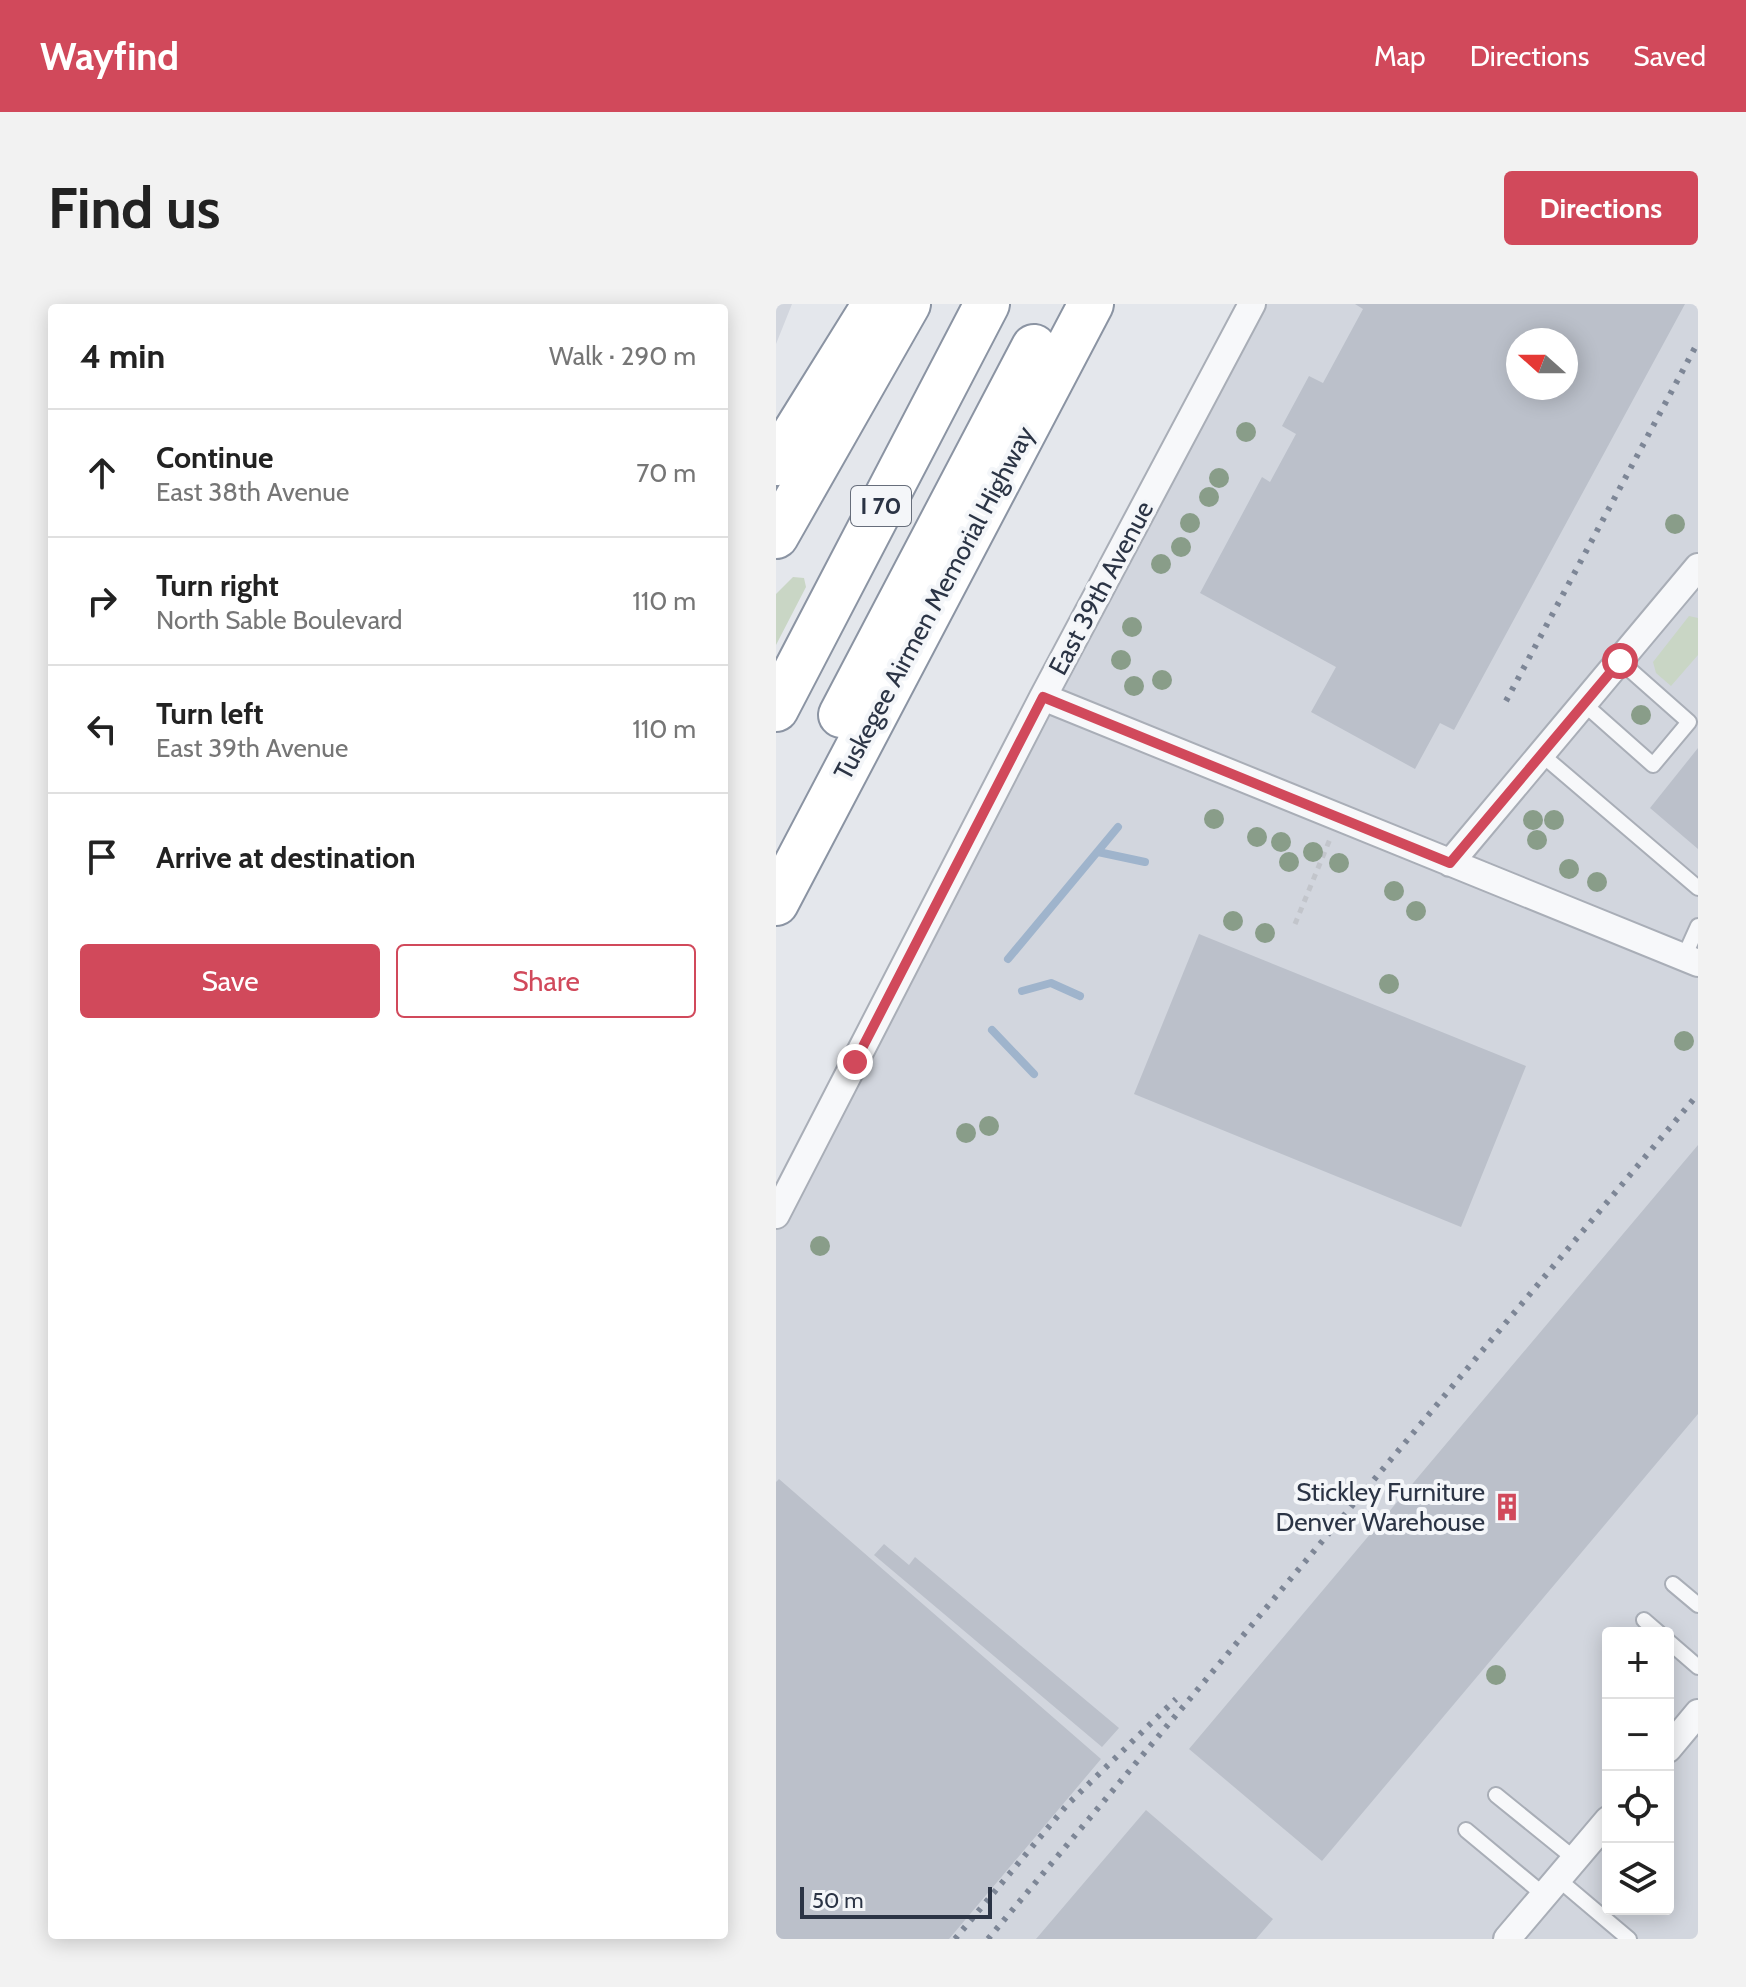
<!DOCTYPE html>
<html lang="en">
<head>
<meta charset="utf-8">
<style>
  body { margin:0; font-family:Cabin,sans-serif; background:#f2f2f2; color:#222 }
  .controls { position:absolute; right:24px; bottom:24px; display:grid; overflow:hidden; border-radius:8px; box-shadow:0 4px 20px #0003 }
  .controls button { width:72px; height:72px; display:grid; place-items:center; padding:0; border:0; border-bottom:2px solid #e0e0e0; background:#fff; color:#222; font:40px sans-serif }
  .compass { position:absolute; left:730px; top:24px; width:72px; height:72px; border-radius:50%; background:#fff; box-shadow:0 4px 20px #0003; rotate:291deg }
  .scale { position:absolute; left:24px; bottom:20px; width:192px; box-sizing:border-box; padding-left:8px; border:4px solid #2b3445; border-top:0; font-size:22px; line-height:28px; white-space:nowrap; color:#2b3445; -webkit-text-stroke:6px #f4f6f9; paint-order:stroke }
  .stop { position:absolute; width:24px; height:24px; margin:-18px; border:6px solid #d1495b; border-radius:50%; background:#fff }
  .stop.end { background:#d1495b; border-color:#fff; box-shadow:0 2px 8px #0008 }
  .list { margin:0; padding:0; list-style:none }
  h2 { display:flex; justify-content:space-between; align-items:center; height:104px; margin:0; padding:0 32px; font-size:34px }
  h2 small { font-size:26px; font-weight:400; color:#767676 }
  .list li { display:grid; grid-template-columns:52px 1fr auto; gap:24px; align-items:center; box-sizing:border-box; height:128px; padding:0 32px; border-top:2px solid #e0e0e0 }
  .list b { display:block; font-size:30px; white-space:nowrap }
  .list p { margin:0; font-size:26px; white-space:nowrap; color:#767676 }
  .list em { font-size:26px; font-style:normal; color:#767676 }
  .actions { display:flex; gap:16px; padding:24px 32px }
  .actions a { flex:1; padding:18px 0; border:2px solid #d1495b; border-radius:8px; text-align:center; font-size:28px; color:#d1495b }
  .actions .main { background:#d1495b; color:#fff }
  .icon { flex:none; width:44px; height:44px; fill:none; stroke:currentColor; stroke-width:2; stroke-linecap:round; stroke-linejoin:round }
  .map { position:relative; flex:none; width:922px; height:1635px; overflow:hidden; border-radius:8px }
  header { display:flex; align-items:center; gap:48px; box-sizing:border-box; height:112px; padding:0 40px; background:#d1495b; color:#fff }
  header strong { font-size:38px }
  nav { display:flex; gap:44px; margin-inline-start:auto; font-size:28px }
  .intro { display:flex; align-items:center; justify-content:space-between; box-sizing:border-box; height:192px; padding:0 48px }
  h1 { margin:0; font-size:56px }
  .button { padding:20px 36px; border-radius:8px; background:#d1495b; color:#fff; font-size:28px; font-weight:700 }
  main { display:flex; gap:48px; padding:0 48px }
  aside { flex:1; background:#fff; border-radius:8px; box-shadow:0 4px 20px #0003 }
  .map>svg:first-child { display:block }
  .built { fill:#d2d6de; fill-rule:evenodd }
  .green { fill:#c9d6c5 }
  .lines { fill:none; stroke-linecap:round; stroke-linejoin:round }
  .stream { stroke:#9fb4cc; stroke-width:8 }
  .building { fill:#bbc0ca; fill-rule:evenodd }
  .service-casing { stroke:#a9aeb7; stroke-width:18 }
  .minor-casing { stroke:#a9aeb7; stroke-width:30 }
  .motorway-casing { stroke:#8b94a3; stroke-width:48 }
  .path { stroke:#c2c5cb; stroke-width:5; stroke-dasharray:6 6; stroke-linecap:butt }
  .service { stroke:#f7f8fa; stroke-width:14 }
  .minor { stroke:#f7f8fa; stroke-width:26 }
  .motorway { stroke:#fff; stroke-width:44 }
  .rail { stroke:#7d8696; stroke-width:6; stroke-dasharray:4 8; stroke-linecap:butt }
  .tree { fill:#899d89 }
  .route { stroke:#d1495b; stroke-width:10 }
  .labels { text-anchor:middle; stroke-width:8; stroke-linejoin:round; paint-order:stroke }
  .shield { fill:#f4f6f9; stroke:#676e7b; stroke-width:2 }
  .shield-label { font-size:24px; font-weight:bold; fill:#2b3445 }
  .street-label { font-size:26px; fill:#2b3445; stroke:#f4f6f9 }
  .poi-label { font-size:26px; fill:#2b3445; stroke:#f4f6f9; text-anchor:end }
</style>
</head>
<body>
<header>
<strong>Wayfind</strong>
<nav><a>Map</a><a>Directions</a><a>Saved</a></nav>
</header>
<div class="intro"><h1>Find us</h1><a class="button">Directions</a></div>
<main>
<aside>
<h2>4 min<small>Walk · 290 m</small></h2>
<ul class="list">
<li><svg class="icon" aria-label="ahead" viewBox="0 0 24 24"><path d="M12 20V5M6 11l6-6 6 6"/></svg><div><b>Continue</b><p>East 38th Avenue</p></div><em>70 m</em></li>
<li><svg class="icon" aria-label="right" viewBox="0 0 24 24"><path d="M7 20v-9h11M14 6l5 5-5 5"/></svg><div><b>Turn right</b><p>North Sable Boulevard</p></div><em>110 m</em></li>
<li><svg class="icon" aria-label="left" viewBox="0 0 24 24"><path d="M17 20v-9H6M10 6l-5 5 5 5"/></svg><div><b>Turn left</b><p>East 39th Avenue</p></div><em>110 m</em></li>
<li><svg class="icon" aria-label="arrive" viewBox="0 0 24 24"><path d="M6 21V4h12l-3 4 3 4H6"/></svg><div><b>Arrive at destination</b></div></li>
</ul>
<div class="actions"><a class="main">Save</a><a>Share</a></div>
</aside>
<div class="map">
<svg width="922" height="1635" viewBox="0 0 922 1635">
  <rect width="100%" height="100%" fill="#e4e7ec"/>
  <!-- built -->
  <path class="built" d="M0 0H16L0 40Z
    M476 0H922V1635H0V911ZM742 36H790V84H742ZM832 1329H892V1605H832Z"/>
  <!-- green -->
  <path class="green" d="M17 273 28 274 30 283 0 341V290Z
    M913 312 922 314V351L895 382 880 369 877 358Z"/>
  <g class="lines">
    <!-- stream -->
    <path class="stream" d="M322 548 369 558
      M232 655 342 523
      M246 687 275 679 304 692
      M216 726 258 770"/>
  </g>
  <!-- building -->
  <path class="building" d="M579 0H909L678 426 664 419 639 465 535 408 560 363 424 289 486 173 494 178 520 130 506 122 533 72 547 79 587 5ZM742 36H790V84H742Z
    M922 444V545L874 504Z
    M423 630 750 762 685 923 358 790Z
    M922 841V1110L546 1557 413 1445Z
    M3 1175 325 1455 173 1635H0V1178Z
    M108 1240 133 1261 139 1253 343 1424 326 1443 98 1251Z
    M370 1506 497 1615 480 1635H260Z"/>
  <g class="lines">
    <defs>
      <path id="service" d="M807 399 877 461 913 418 844 357
        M765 450 922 584
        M908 653 922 622
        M897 1280 922 1301
        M868 1316 883 1329
        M892 1337 922 1363
        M720 1491 799 1555
        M690 1526 768 1591
        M782 1575 853 1635"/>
      <path id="minor" d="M267 393 922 659
        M674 559 922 263
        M0 911 267 393 476 0
        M892 1445 922 1409
        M731 1635 832 1516"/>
      <path id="motorway" d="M0 159 99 0
        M0 232 132 0
        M0 405 211 0
        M65 411 258 43
        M0 599 315 0"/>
    </defs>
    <!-- service casing -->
    <use href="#service" class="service-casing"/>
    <!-- minor casing -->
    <use href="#minor" class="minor-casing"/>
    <!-- motorway casing -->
    <use href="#motorway" class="motorway-casing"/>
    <!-- path -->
    <path class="path" d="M519 620 554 535"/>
    <!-- service -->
    <use href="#service" class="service"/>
    <!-- minor -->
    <use href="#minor" class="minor"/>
    <!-- motorway -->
    <use href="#motorway" class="motorway"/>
    <!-- rail -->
    <path class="rail" d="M730 397 922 38
      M179 1635 291 1501 400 1395
      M212 1635 922 790"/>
  </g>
  <!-- trees -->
  <g class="tree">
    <circle cx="470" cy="128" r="10"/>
    <circle cx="443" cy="174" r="10"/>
    <circle cx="433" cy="193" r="10"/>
    <circle cx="414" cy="219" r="10"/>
    <circle cx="899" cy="220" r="10"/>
    <circle cx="405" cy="243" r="10"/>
    <circle cx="385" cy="260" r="10"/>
    <circle cx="356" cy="323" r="10"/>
    <circle cx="345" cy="356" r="10"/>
    <circle cx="386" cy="376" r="10"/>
    <circle cx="358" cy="382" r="10"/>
    <circle cx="865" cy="411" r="10"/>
    <circle cx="438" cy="515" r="10"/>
    <circle cx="757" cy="516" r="10"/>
    <circle cx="778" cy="516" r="10"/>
    <circle cx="481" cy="533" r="10"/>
    <circle cx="761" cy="536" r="10"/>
    <circle cx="505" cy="538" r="10"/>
    <circle cx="537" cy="548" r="10"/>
    <circle cx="513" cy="558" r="10"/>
    <circle cx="563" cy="559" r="10"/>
    <circle cx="793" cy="565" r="10"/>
    <circle cx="821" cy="578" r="10"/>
    <circle cx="618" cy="587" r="10"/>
    <circle cx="640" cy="607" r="10"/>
    <circle cx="457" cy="617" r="10"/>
    <circle cx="489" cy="629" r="10"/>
    <circle cx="613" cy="680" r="10"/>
    <circle cx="908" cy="737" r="10"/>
    <circle cx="213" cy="822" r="10"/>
    <circle cx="190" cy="829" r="10"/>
    <circle cx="44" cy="942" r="10"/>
    <circle cx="720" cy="1371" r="10"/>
  </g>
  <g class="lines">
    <!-- route -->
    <path class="route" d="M79 758 267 393 674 559 844 357"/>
  </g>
  <!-- icons -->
  <defs>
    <symbol id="building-bare" viewBox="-9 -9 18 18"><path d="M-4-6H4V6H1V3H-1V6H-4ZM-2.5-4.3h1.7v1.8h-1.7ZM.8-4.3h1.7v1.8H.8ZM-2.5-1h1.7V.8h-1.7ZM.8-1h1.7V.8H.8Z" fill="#d1495b" stroke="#f4f6f9" stroke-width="2.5" paint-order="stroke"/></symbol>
  </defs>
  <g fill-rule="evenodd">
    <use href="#building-bare" x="711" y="1183" width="40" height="40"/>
  </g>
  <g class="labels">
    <!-- shield labels -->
    <rect class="shield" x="75" y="182" width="60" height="40" rx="6"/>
    <g class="shield-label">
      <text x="105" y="210">I 70</text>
    </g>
    <!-- street labels -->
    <g class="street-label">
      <text transform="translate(325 284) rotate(-62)" y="9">East 39th Avenue</text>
      <text transform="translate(158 299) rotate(-62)" y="9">Tuskegee Airmen Memorial Highway</text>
    </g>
    <!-- poi labels -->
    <g class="poi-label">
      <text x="709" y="1197">Stickley Furniture<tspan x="709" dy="30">Denver Warehouse</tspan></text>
    </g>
  </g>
</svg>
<div class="controls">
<button>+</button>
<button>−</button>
<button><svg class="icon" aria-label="locate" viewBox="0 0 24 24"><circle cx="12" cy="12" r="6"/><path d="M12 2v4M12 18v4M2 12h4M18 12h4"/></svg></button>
<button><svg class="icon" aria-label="layers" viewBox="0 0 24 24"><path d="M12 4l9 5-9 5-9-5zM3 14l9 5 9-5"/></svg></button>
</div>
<svg class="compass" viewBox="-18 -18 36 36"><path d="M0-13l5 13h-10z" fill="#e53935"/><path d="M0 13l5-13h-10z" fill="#767676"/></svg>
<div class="scale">50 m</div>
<div class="stop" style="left:844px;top:357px"></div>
<div class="stop end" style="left:79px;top:758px"></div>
</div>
</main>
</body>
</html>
